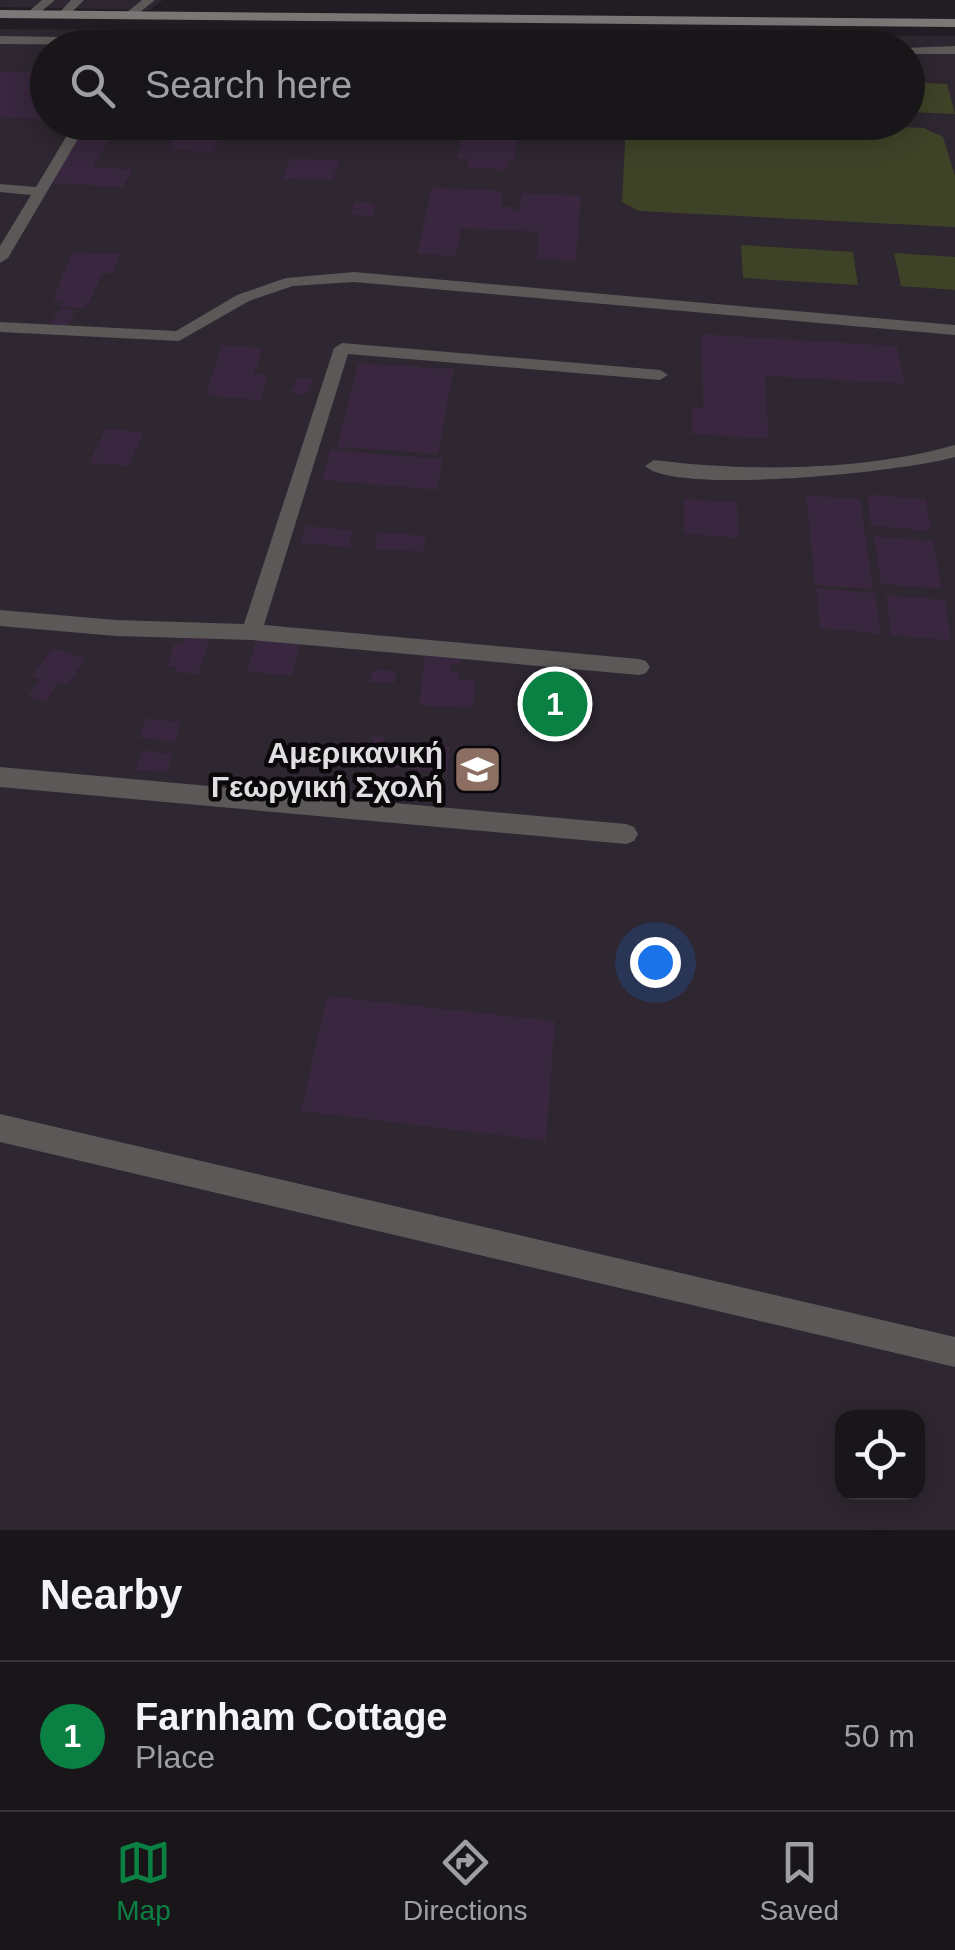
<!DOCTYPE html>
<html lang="en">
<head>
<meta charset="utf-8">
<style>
  body { margin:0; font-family:Arial,sans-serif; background:#221f23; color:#f1f3f6 }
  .controls { position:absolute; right:30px; bottom:30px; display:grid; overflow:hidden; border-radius:20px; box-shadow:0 5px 25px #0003 }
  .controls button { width:90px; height:90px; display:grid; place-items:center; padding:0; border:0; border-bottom:2px solid #373539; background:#19161a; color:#f1f3f6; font:50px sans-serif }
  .you { position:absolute; left:655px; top:962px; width:35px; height:35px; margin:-25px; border:8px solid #fff; border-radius:50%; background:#1a73e8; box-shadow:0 0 0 15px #1a73e833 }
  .badge { display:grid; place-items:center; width:65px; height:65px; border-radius:50%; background:#0b8043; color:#fff; font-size:32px; font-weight:700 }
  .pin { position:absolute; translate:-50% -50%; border:5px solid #fff; box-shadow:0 2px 10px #0006 }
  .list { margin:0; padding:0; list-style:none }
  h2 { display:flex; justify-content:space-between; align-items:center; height:130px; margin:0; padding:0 40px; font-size:42px }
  h2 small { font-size:32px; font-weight:400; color:#9f9fa2 }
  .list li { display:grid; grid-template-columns:65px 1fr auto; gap:30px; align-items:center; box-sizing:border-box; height:150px; padding:0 40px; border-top:2px solid #373539 }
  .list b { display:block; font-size:38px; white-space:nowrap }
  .list p { margin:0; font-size:32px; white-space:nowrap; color:#9f9fa2 }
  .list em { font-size:32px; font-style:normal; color:#9f9fa2 }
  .icon { flex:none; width:55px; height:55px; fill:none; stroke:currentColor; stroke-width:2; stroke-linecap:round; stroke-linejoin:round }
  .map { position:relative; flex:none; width:955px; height:1530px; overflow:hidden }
  .search { position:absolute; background:#19161a; box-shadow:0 5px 25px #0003; left:30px; right:30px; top:30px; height:110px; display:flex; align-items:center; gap:25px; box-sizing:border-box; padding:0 35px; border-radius:55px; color:#9f9fa2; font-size:38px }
  .sheet { height:280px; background:#19161a }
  nav { display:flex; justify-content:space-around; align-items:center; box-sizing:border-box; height:140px; border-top:2px solid #373539; background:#19161a; font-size:28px; color:#9f9fa2 }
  nav a { display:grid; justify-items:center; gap:5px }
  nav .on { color:#0b8043 }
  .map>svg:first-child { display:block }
  .built { fill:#2e2630; fill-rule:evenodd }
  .green { fill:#3e4328 }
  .building { fill:#38273e }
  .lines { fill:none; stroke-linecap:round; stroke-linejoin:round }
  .service { fill:#5b5858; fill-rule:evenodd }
  .secondary { fill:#7d7878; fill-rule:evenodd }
  .labels { text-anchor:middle; stroke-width:9; stroke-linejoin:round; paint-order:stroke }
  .poi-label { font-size:30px; font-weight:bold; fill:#e0dee1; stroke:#0a080a; text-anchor:end }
</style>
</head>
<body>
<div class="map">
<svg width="955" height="1530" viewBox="0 0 955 1530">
  <rect width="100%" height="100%" fill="#211e23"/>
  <!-- built -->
  <path class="built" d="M0 0H163L150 10 0 7Z
    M0 29 955 36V1530H0ZM48 48H908V122H48ZM842 1418H918V1492H842Z"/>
  <!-- green -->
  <path class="green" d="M908 82 947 84 955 114 908 112Z
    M812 123 924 128 943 137 955 176V227L639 211 622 202 626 123Z
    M741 245 853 252 858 285 743 278Z
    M894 253 955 257V290L901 286Z"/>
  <!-- building -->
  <path class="building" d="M0 71 48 73V120L0 117Z
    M172 122H227L213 152 168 149 176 135 166 134Z
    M465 122H520L514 161H509L507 170 467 168 469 159 457 158Z
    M85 128 115 129 93 167 133 169 123 187 51 183Z
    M290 159 339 160 333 180 283 179Z
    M432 187 503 191 501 207H513L512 211H519L522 193 581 196 576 261 536 259 539 232 462 228 456 256 417 254Z
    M354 202 375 203 373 216 352 215Z
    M72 252 121 254 112 273H103L89 302 82 308 60 307 63 300H53Z
    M59 309 76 310 68 326 50 325Z
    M702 334 897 346 905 384 765 376 769 439 692 434V407L703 408Z
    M222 345 263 348 254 374 267 375 260 401 205 395Z
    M358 363 454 369 438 454 337 447Z
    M298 377 314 379 306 395 290 392Z
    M106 429 144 432 129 466 89 463Z
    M330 450 443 459 437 490 322 480Z
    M867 494 926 499 931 531 871 526Z
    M806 495 860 499 873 589 815 585Z
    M684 499 737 502 738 538 684 534Z
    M306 526 353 530 349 547 301 543Z
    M377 532 426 536 423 552 374 549Z
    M874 536 933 541 942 589 881 584Z
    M816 588 875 593 881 634 820 628Z
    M886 595 945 600 951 641 891 635Z
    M184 638 209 639 199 674 174 672 176 667 167 666 174 644H182Z
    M257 638 300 642 292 675 247 672Z
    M52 648 86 658 68 684 59 682 45 702 27 697 41 679 32 677Z
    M425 653 462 655 461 664H451L450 672H458V679L475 680 473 708 419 705Z
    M372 670 396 671 395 683 370 682Z
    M533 671 580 674 579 737 530 734Z
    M146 718 181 722 174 742 139 738Z
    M372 736 384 737 383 743 450 746 447 771 342 765 347 741 371 742Z
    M143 750 173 754 166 773 135 769Z
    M327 996 555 1021 546 1141 301 1111Z"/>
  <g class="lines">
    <!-- service -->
    <path class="service" d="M42 0H55L36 16H28V12Z
      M71 0H84L68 16H60V12Z
      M142 0H155L134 17H126V13Z
      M0 36 498 44 504 48 0 44Z
      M955 46V54H908V48H904Z
      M75 122H88L8 258 0 263V246L31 195 0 192V184L36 187Z
      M354 272 955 325V335L354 282 293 286 249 301 179 341 0 332V322L176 331 237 295 286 278Z
      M342 343 660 370 668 375 660 380 348 354 264 625 639 659 646 661 650 667 646 673 639 675 252 640 116 636 0 626V610L116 620 244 624 334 348Z
      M955 445V457C909 471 676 496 645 466L654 460C748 472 863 471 955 445Z
      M0 767 626 824 634 827 638 834 634 841 626 844 0 787Z
      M0 1114 955 1337V1367L0 1142Z"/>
    <!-- secondary -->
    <path class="secondary" d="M0 10 955 19V27L0 18Z"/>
  </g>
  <!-- icons -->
  <defs>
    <symbol id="university-square" viewBox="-11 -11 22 22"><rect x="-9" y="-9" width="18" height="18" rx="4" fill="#8d6e63" stroke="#0a080a"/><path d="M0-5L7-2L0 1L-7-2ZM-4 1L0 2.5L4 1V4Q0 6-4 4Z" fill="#fff"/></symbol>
  </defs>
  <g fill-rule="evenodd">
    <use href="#university-square" x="450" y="742" width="55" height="55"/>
  </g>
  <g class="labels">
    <!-- poi labels -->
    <g class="poi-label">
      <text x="443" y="763">Αμερικανική<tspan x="443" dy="34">Γεωργική Σχολή</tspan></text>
    </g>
  </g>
</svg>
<div class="controls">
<button><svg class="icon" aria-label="locate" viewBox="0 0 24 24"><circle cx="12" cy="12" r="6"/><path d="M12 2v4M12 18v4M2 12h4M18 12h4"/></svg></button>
</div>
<div class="you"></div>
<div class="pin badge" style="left:555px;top:704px">1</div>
<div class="search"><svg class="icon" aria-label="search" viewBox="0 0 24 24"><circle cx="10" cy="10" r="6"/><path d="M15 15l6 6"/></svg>Search here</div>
</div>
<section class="sheet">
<h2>Nearby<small></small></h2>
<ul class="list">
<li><span class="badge">1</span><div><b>Farnham Cottage</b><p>Place</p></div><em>50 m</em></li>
</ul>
</section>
<nav>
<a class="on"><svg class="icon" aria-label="map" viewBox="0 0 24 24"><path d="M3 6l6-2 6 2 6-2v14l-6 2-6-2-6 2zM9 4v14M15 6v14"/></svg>Map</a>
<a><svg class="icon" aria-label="directions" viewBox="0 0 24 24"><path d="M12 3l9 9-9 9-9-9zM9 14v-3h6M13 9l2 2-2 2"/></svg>Directions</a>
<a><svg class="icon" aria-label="saved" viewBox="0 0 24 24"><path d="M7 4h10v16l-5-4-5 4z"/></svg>Saved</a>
</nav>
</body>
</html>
